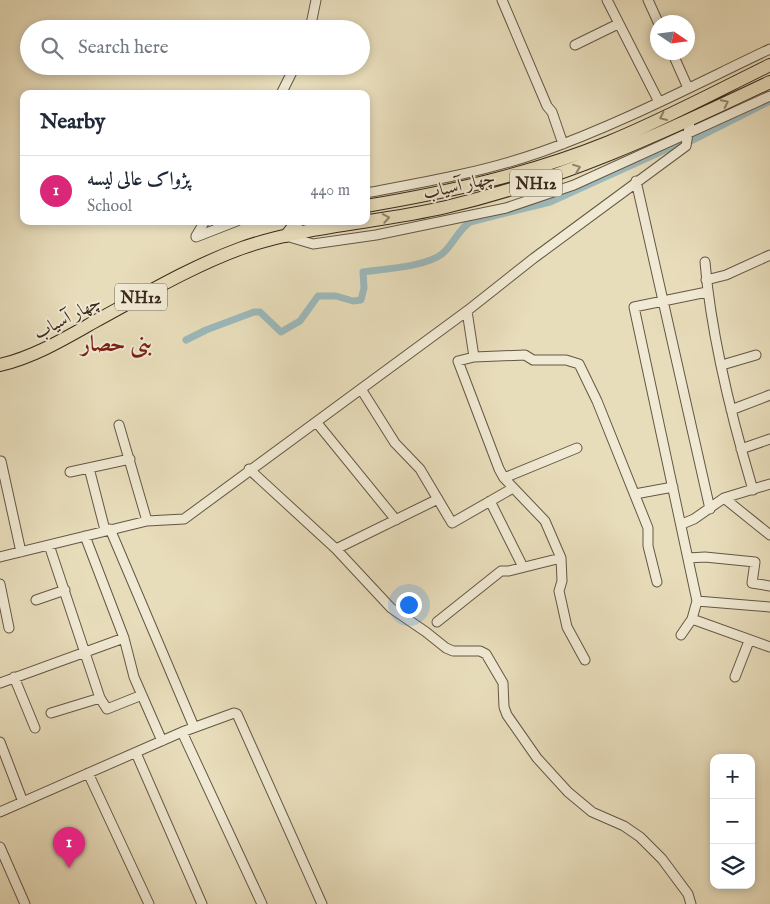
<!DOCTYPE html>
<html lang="en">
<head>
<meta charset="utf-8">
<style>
  body { margin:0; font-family:"IM FELL English",Amiri,serif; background:#f2f2f3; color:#1f2937 }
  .controls { position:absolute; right:15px; bottom:15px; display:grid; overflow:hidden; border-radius:10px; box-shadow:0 2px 8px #0003 }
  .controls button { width:45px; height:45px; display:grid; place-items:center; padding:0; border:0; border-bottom:1px solid #e0e1e3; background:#fff; color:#1f2937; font:25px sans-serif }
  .compass { position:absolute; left:650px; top:15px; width:45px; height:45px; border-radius:50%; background:#fff; box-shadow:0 2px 8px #0003; rotate:103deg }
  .you { position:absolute; left:408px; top:604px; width:18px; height:18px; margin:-12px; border:4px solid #fff; border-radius:50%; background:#1a73e8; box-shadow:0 0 0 8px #1a73e833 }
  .badge { display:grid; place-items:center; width:32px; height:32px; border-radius:50%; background:#db2777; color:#fff; font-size:16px; font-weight:700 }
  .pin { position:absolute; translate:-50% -41px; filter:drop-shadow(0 1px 2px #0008) }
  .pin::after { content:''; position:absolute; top:26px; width:18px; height:15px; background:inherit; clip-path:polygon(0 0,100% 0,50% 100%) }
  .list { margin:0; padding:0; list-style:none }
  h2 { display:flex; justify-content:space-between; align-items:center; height:65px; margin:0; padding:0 20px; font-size:21px }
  h2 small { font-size:16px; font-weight:400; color:#747a83 }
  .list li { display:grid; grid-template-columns:32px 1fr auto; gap:15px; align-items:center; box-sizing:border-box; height:70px; padding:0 20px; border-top:1px solid #e0e1e3 }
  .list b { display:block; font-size:19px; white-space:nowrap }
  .list p { margin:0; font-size:16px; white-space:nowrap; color:#747a83 }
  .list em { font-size:16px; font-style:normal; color:#747a83 }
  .icon { flex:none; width:28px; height:28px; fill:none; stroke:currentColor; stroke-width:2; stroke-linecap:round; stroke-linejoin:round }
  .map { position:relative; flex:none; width:770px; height:904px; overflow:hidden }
  .search { position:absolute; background:#fff; box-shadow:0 2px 8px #0003; left:20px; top:20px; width:350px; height:55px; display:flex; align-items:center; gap:12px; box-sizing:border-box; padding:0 18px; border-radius:28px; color:#747a83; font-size:19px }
  .panel { position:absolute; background:#fff; box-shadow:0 2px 8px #0003; left:20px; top:90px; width:350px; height:135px; border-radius:10px }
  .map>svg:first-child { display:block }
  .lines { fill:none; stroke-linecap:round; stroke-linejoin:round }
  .canal { stroke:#9cb9bb; stroke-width:7 }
  .minor-casing { stroke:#645744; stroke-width:11 }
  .highway-casing { stroke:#382a1c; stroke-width:14 }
  .minor { stroke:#f0e9d3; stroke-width:9 }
  .highway { stroke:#e8ddbb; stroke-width:12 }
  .oneway { stroke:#90846c }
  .labels { text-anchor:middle; stroke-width:4; stroke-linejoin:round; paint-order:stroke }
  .shield { fill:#f0e9d3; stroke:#6f6353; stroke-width:1 }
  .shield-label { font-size:16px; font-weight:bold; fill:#382a1c }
  .street-label { font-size:18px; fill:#382a1c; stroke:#f0e9d3 }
  .district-label { font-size:22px; font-weight:bold; fill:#7a1f14; stroke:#f0e9d3 }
</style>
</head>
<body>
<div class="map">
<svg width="770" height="904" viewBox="0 0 770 904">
  <rect width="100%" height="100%" fill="#e8ddbb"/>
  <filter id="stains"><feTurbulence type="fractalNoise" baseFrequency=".004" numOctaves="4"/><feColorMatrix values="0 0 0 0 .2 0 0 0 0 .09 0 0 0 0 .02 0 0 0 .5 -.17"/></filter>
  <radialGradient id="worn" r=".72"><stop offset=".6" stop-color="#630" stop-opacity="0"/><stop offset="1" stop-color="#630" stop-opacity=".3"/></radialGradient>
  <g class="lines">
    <!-- canal -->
    <path class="canal" d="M689 142 770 101
      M186 340 206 330 254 312H260L281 332 300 321 318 296H336L353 301 361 300 364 288 363 272C384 269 425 267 442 254 453 245 458 230 470 222L550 202 678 144"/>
    <defs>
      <path id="minor" d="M502 0 547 106 552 112 563 144
        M607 0 659 102
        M648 0 658 22
        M310 29 316 0
        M575 45 618 24
        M672 52 688 88
        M281 94 295 66
        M636 181 710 509
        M366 193C425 182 484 172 541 152 620 124 694 85 770 49
        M196 236 205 221
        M286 236 313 244 376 235 506 208 574 185 770 96
        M196 237 237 221
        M705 262C711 336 732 419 753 490
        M706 280 726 275 770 255
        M467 311 474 357
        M722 365 756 355
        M361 389 395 443 420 469 452 523 513 488
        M731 410 770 395
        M317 423 396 520
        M119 425 147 521
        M741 449 770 439
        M1 461 21 552
        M89 468 105 530
        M249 469 336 549 391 608 426 632 446 648 453 651H480L486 654 503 683 504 707 507 715 537 758 568 792 592 812 624 826 640 837 662 859 688 894 691 904
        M70 472 130 459
        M504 478 577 448
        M635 494 673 487
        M724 498 770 535
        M490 501 523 567
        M682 524 694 519 724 498 770 484
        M110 529 194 727
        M85 536 124 638 134 677 162 741
        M49 545 100 698 107 709 142 695
        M336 549 438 499
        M0 557 147 521 184 519 467 311 534 258 686 146 690 121
        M688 558 705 557 755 562 752 583 770 586
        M0 584 9 628
        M36 600 65 590
        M697 601 770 607
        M692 619 770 647
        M437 622 501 571H509L561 558
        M681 635 692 619 697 601 634 307 707 292
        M585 660 567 627 559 591 562 581 561 558 545 521 504 478 499 469 458 361 474 357 525 355 533 360H566L579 364 597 401 648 528V546L657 582
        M14 677 35 728
        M735 677 749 641
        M0 683 124 638
        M51 713 100 698
        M182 732 262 904
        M0 742 23 802
        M136 753 202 904
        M88 773 149 904
        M0 812 182 732 234 713 237 714 322 904
        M0 847 25 904"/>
      <path id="highway" d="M366 206C449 192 530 174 609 142 663 120 717 91 770 65
        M286 236 298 221
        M0 365C34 357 64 339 94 322 142 296 190 267 242 248 307 225 379 223 446 207 564 179 661 134 770 82"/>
    </defs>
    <!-- minor casing -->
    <use href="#minor" class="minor-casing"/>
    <!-- highway casing -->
    <use href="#highway" class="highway-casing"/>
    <!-- minor -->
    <use href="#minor" class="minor"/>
    <!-- highway -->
    <use href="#highway" class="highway"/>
  </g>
  <!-- one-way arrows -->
  <defs><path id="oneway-chevron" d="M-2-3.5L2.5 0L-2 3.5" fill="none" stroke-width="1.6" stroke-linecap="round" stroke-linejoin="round" transform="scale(1.25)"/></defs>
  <g class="oneway">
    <use href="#oneway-chevron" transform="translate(725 103) rotate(-26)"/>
    <use href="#oneway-chevron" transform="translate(663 117) rotate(155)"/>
    <use href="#oneway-chevron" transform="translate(577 168) rotate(-21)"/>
    <use href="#oneway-chevron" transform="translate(386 218) rotate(-10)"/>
  </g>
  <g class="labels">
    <!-- shield labels -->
    <g class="shield">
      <rect x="510" y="169.5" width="52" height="27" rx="4"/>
      <rect x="115" y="283.5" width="52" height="27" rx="4"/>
    </g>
    <g class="shield-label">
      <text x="536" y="189">NH12</text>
      <text x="141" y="303">NH12</text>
    </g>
    <!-- street labels -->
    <g class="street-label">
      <text transform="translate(459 185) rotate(-13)" y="6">چهار آسیاب</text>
      <text transform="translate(67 317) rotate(-28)" y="6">چهار آسیاب</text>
    </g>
    <!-- district labels -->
    <g class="district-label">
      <text x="117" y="351">بنی حصار</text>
    </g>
  </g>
  <rect width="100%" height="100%" filter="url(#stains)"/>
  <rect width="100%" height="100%" fill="url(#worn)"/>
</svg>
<div class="controls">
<button>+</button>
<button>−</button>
<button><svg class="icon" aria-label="layers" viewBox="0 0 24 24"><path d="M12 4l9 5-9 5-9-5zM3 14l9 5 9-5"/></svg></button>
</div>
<svg class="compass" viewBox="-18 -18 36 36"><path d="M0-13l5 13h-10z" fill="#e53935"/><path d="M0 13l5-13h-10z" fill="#747a83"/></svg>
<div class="you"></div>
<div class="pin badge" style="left:69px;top:868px">1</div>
<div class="search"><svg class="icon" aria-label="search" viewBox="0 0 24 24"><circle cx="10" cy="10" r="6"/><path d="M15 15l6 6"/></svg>Search here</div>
<section class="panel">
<h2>Nearby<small></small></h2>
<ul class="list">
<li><span class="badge">1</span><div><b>پژواک عالی لیسه</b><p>School</p></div><em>440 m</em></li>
</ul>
</section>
</div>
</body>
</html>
